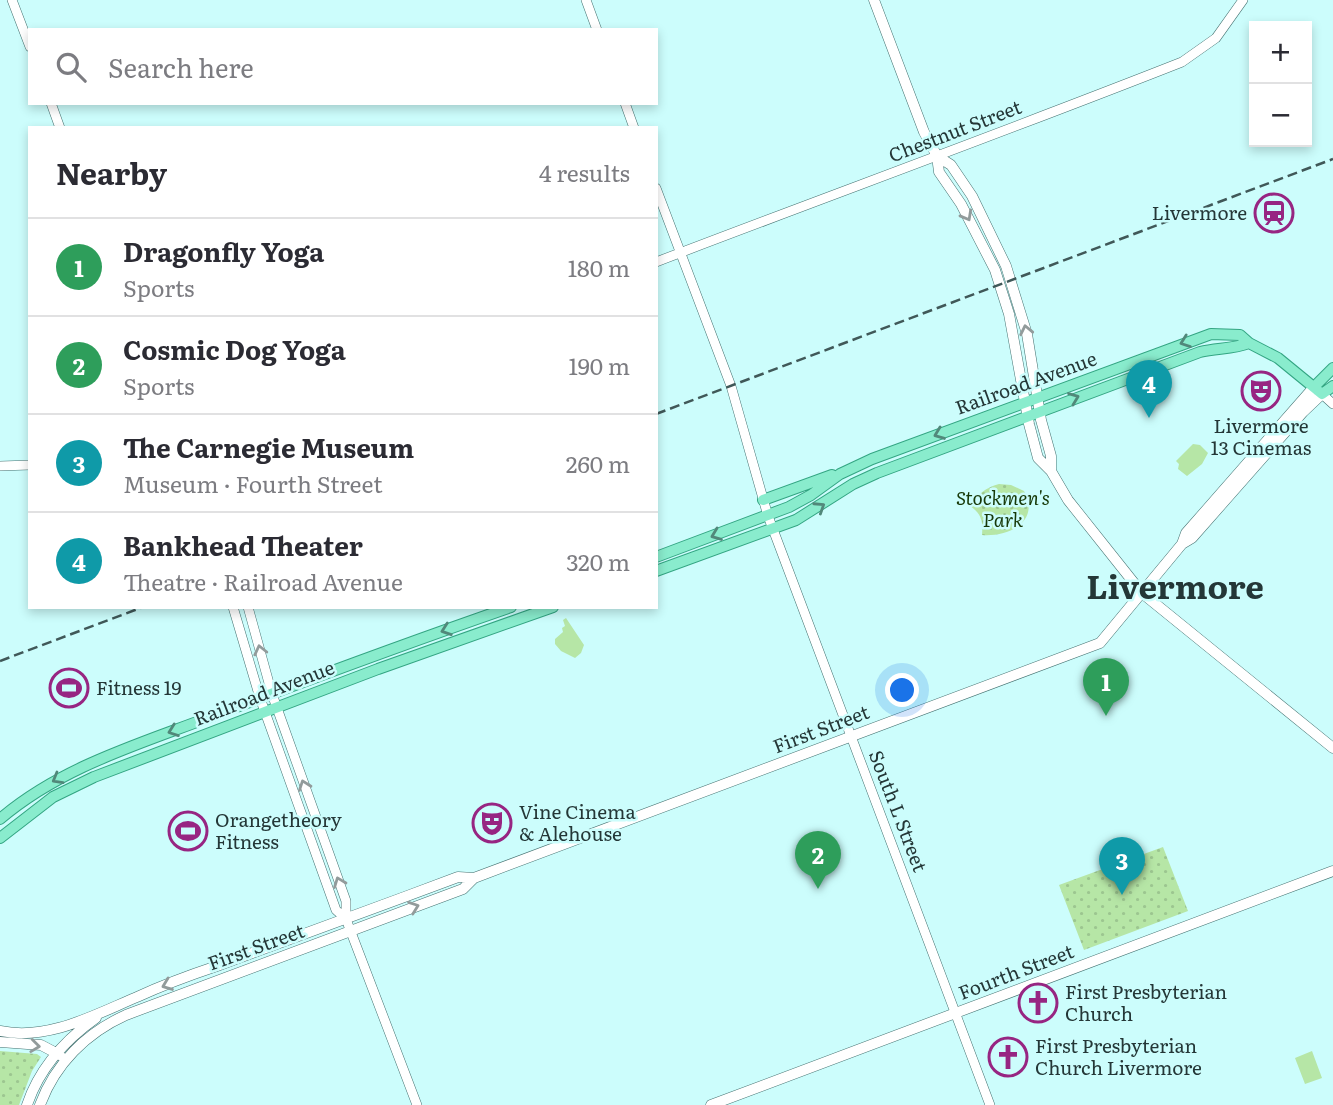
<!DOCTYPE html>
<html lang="en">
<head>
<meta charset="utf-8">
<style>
  body { margin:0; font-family:Literata,serif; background:#f7f7f7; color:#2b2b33 }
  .controls { position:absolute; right:21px; top:21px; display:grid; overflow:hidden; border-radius:0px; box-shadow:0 4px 10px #0003 }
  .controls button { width:63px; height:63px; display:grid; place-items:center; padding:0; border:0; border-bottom:2px solid #e1e1e2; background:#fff; color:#2b2b33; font:35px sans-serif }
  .you { position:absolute; left:903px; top:691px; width:24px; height:24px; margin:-18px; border:5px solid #fff; border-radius:50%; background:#1a73e8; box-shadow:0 0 0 10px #1a73e833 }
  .badge { display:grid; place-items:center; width:46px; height:46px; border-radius:50%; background:#db2777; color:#fff; font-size:23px; font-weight:700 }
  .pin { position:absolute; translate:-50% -58px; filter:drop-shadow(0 2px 4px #0008) }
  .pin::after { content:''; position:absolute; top:37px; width:24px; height:21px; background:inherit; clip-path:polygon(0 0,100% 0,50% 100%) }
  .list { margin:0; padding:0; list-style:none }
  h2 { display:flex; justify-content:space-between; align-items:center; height:91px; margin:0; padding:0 28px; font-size:30px }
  h2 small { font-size:23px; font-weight:400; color:#7c7c81 }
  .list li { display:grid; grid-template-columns:46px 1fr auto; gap:21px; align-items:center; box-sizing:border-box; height:98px; padding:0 28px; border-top:2px solid #e1e1e2 }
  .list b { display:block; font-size:26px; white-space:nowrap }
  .list p { margin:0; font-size:23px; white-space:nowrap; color:#7c7c81 }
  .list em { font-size:23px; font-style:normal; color:#7c7c81 }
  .icon { flex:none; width:38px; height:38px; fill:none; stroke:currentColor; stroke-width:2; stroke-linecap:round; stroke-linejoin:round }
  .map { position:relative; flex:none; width:1333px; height:1105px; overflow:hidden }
  .search { position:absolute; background:#fff; box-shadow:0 4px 10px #0003; left:28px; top:28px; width:630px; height:77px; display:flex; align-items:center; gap:18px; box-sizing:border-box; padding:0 24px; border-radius:0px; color:#7c7c81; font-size:26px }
  .panel { position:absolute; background:#fff; box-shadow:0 4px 10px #0003; left:28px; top:126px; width:630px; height:483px; border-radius:0px }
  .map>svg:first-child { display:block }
  .green { fill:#b6e6a6 }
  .park { fill:url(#park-dots) }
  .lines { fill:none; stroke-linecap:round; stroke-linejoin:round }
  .tertiary-casing { stroke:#457271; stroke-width:10 }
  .secondary-casing { stroke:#457271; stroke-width:11 }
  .primary-casing { stroke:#33a582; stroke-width:12 }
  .tertiary { stroke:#fff; stroke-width:9 }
  .secondary { stroke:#fff; stroke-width:10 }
  .primary { stroke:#89eccd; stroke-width:10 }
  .rail { stroke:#405858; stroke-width:2.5; stroke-dasharray:10 5; stroke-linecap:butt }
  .oneway { stroke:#929b9b }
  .oneway2 { stroke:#51887a }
  .labels { text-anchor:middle; stroke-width:5; stroke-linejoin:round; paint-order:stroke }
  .street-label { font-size:19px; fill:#243737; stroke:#ccfdfc }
  .poi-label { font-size:19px; fill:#243737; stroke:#ccfdfc; text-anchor:start }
  .park-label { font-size:19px; font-style:italic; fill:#163807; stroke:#ccfdfc }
  .town-label { font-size:33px; font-weight:bold; fill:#243737; stroke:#ccfdfc }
</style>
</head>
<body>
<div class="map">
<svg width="1333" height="1105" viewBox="0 0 1333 1105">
  <defs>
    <pattern id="park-dots" width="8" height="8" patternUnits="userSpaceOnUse" patternTransform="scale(1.75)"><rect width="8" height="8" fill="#b6e6a6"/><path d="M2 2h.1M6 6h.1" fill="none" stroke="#9cc690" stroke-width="1.8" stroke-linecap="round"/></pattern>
  </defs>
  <rect width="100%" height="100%" fill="#ccfdfc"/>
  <!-- green -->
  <path class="green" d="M1193 444 1200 445 1208 453 1202 464 1187 476 1178 469 1179 464 1176 461Z
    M566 618 584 645 581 653 575 658 561 651 555 644V639L563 632 562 628 565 626 563 620Z
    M1312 1051 1322 1078 1305 1084 1295 1058Z"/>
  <!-- park -->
  <path class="park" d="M999 484 1011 485 1024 491C1041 522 1008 537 982 535 983 522 982 514 970 506 978 494 985 488 999 484Z
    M1163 847 1188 911 1084 950 1059 885Z
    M0 1051 37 1054 41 1057 32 1071 19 1105H0Z"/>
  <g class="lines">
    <defs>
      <path id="tertiary" d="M12 0 30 47
        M586 0 597 30
        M51 103 60 128
        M625 103 634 128
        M656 188 731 386 768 516 990 1105
        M656 262C831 195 1007 131 1182 62L1216 38 1243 0
        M1322 394 1333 404
        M0 466 30 465
        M233 607 260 698 336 910 346 919
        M248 607 272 694 346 901V919L417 1105"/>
      <path id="secondary" d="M874 0 924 132 937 156 939 172 961 204 995 270 1009 314 1029 424 1038 458 1051 471 1068 500 1142 593 1333 748
        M937 156 951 165 972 196 1006 266 1027 334 1041 420 1051 456V471
        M1182 544 1186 533 1314 387
        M0 1031C48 1041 94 1015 137 997 163 985 190 975 217 966 298 936 378 907 458 877L474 878
        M0 1042 41 1045 60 1055
        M27 1105C39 1069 65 1040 96 1018
        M40 1105C55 1064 86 1033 126 1015L463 889 474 878 1100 643 1182 544 1192 538 1303 412 1322 394
        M711 1105 1333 871"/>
      <path id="primary" d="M1314 387 1333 368
        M763 500 832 475
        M656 557 789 507 811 495 840 474 872 459 1211 334 1240 335 1249 343 1278 358 1322 394 1333 386
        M656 571 796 520 853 484 877 473 1200 352C1217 348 1234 349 1249 343
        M0 819C61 767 137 745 210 717 310 679 410 642 511 607
        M0 838 53 797 94 777 378 669 553 607"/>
    </defs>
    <!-- tertiary casing -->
    <use href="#tertiary" class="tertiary-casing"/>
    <!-- secondary casing -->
    <use href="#secondary" class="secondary-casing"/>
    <!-- primary casing -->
    <use href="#primary" class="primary-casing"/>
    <!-- tertiary -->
    <use href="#tertiary" class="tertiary"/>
    <!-- secondary -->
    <use href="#secondary" class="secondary"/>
    <!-- primary -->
    <use href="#primary" class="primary"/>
    <!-- rail -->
    <path class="rail" d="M656 414 1333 159
      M0 661 143 607"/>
  </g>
  <!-- one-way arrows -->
  <defs><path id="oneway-chevron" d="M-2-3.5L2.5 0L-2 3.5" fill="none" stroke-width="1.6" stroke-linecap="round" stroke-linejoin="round" transform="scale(1.75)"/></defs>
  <g class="oneway">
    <use href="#oneway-chevron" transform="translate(967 216) rotate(61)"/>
    <use href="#oneway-chevron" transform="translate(1026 330) rotate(-102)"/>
    <use href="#oneway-chevron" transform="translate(260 650) rotate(-103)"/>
    <use href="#oneway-chevron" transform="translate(304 785) rotate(-110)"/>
    <use href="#oneway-chevron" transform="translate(339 882) rotate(-111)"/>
    <use href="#oneway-chevron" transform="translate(414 907) rotate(-20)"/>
    <use href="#oneway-chevron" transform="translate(167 985) rotate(159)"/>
    <use href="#oneway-chevron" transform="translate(35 1046) rotate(7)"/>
  </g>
  <g class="oneway2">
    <use href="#oneway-chevron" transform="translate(1185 342) rotate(160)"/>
    <use href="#oneway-chevron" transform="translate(1074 398) rotate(-21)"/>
    <use href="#oneway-chevron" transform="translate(939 434) rotate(159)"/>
    <use href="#oneway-chevron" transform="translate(820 507) rotate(-33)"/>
    <use href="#oneway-chevron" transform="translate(716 535) rotate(159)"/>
    <use href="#oneway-chevron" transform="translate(446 630) rotate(161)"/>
    <use href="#oneway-chevron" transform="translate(173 731) rotate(160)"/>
    <use href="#oneway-chevron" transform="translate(57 779) rotate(150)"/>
  </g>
  <!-- icons -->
  <defs>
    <symbol id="station-ring" viewBox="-11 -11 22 22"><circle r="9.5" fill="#ccfdfc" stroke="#972582" stroke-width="1.5"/><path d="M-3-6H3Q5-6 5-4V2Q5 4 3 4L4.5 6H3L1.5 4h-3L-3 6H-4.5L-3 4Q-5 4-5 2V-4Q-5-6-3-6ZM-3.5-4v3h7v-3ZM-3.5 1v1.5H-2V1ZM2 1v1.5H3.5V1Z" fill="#972582"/></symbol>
    <symbol id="theatre-ring" viewBox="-11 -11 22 22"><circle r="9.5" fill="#ccfdfc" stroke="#972582" stroke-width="1.5"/><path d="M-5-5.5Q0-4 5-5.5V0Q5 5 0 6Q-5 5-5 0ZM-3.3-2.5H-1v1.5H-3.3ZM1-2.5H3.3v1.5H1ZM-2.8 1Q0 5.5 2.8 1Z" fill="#972582"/></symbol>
    <symbol id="stadium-ring" viewBox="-11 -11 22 22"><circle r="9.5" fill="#ccfdfc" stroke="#972582" stroke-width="1.5"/><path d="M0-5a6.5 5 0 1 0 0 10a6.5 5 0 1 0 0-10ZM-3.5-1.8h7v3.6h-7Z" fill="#972582"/></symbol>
    <symbol id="church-ring" viewBox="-11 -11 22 22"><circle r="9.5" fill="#ccfdfc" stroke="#972582" stroke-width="1.5"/><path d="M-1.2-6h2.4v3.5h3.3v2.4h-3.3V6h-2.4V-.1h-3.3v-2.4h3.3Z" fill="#972582"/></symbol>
  </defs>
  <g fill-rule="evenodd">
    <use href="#station-ring" x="1252" y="191" width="44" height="44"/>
    <use href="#theatre-ring" x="1239" y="369" width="44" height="44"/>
    <use href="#stadium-ring" x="47" y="666" width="44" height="44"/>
    <use href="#theatre-ring" x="470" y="801" width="44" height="44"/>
    <use href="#stadium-ring" x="166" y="809" width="44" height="44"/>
    <use href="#church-ring" x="1016" y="981" width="44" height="44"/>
    <use href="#church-ring" x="986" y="1035" width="44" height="44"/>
  </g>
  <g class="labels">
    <!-- street labels -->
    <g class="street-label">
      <text transform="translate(955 131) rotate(-21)" y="7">Chestnut Street</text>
      <text transform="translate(1026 383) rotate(-20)" y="7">Railroad Avenue</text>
      <text transform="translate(264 693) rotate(-21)" y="7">Railroad Avenue</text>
      <text transform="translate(821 729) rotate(-21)" y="7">First Street</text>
      <text transform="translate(898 811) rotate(69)" y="7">South L Street</text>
      <text transform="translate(256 947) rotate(-20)" y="7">First Street</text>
      <text transform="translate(1016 972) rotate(-21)" y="7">Fourth Street</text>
    </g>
    <!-- poi labels -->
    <g class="poi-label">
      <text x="1247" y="220" text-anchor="end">Livermore</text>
      <text x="1261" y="433" text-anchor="middle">Livermore<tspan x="1261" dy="22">13 Cinemas</tspan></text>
      <text x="96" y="695">Fitness 19</text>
      <text x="519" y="819">Vine Cinema<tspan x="519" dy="22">&amp; Alehouse</tspan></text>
      <text x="215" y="827">Orangetheory<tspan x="215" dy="22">Fitness</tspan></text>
      <text x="1065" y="999">First Presbyterian<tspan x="1065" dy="22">Church</tspan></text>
      <text x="1035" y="1053">First Presbyterian<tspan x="1035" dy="22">Church Livermore</tspan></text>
    </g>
    <!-- park labels -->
    <g class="park-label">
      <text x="1003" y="505">Stockmen's<tspan x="1003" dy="22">Park</tspan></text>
    </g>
    <!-- town labels -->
    <g class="town-label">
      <text x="1175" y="599">Livermore</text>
    </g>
  </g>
</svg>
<div class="controls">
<button>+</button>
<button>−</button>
</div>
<div class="you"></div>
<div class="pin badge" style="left:1106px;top:716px;background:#2e9e5b">1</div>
<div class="pin badge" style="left:818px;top:889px;background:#2e9e5b">2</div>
<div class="pin badge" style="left:1122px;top:895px;background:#0f9aa8">3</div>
<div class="pin badge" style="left:1149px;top:418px;background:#0f9aa8">4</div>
<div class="search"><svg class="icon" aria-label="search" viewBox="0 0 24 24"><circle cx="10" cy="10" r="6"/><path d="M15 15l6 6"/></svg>Search here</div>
<section class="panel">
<h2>Nearby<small>4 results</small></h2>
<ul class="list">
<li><span class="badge" style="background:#2e9e5b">1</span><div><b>Dragonfly Yoga</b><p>Sports</p></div><em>180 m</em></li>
<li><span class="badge" style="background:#2e9e5b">2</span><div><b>Cosmic Dog Yoga</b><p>Sports</p></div><em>190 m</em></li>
<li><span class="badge" style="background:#0f9aa8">3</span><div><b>The Carnegie Museum</b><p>Museum · Fourth Street</p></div><em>260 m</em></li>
<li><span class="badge" style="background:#0f9aa8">4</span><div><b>Bankhead Theater</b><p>Theatre · Railroad Avenue</p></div><em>320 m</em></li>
</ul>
</section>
</div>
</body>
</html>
